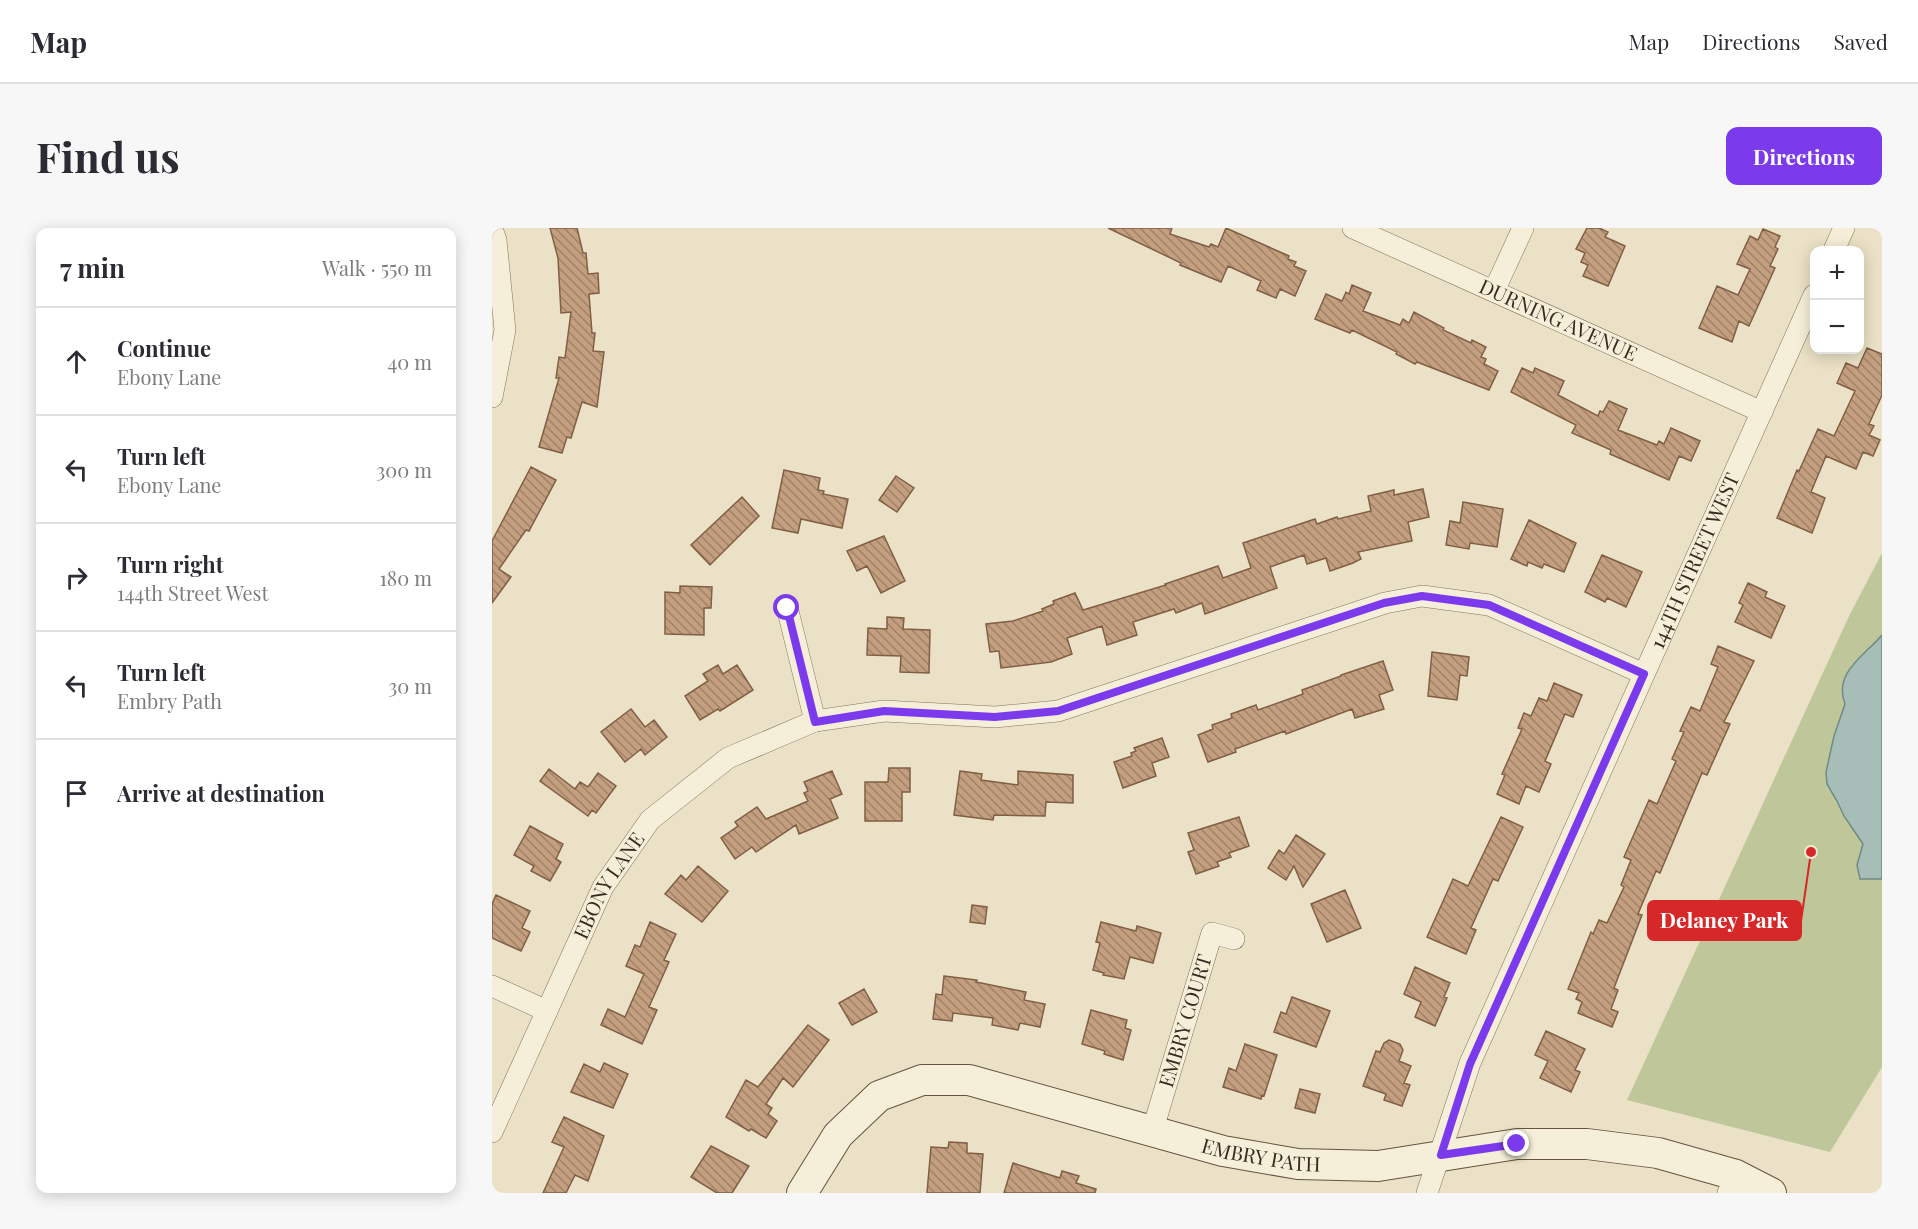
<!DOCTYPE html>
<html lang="en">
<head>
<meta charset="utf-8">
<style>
  body { margin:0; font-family:"Playfair Display",serif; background:#f7f7f7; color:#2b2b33 }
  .controls { position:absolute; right:18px; top:18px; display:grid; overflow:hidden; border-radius:12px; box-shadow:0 3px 15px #0003 }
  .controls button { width:54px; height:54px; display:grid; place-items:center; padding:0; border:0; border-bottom:2px solid #e1e1e2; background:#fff; color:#2b2b33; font:30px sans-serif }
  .stop { position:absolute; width:18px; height:18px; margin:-14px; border:4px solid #7c3aed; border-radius:50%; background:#fff }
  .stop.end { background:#7c3aed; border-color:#fff; box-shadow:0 2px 6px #0008 }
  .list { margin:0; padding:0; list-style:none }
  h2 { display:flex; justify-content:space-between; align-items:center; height:78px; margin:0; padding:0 24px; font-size:26px }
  h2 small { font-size:20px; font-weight:400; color:#7c7c81 }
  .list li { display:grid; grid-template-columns:39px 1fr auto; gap:18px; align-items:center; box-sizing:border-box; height:108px; padding:0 24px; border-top:2px solid #e1e1e2 }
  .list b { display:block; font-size:22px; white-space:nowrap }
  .list p { margin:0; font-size:20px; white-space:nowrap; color:#7c7c81 }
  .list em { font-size:20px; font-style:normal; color:#7c7c81 }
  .icon { flex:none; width:33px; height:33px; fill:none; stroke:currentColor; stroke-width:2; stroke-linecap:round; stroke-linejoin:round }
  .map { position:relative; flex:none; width:1390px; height:965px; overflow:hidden; border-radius:12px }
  header { display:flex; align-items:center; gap:36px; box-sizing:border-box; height:84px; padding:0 30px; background:#fff; border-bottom:2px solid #e1e1e2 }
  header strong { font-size:28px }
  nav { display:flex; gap:33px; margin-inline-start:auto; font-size:21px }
  .intro { display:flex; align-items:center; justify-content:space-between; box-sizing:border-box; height:144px; padding:0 36px }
  h1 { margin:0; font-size:42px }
  .button { padding:15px 27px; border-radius:12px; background:#7c3aed; color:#fff; font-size:21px; font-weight:700 }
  main { display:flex; gap:36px; padding:0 36px }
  aside { flex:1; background:#fff; border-radius:12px; box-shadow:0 3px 15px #0003 }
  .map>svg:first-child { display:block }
  .green { fill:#bfc79a }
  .water { fill:#a7beb8; stroke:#6e8b85; stroke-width:1.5 }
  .building { fill:url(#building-back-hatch); stroke:#805f45; stroke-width:1.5 }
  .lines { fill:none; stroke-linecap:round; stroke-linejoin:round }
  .street-casing { stroke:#83735d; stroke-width:22 }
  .secondary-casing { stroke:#655440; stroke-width:32 }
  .street { stroke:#f5eed8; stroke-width:21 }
  .secondary { stroke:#f5eed8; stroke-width:30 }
  .route { stroke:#7c3aed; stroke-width:8 }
  .labels { text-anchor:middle; stroke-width:5; stroke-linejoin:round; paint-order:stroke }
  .street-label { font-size:20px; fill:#352b20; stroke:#f2ebd4 }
  .leader { fill:none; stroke:#d62828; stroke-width:2 }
  .callout-dot { fill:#d62828; stroke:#f2ebd4; stroke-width:2 }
  .callout { fill:#d62828; stroke:#d62828; stroke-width:2 }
  .callout-label { font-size:21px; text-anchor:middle; font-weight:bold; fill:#fff }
</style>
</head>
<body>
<header>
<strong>Map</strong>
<nav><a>Map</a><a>Directions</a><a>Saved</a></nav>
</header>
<div class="intro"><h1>Find us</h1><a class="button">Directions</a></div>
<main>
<aside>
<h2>7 min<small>Walk · 550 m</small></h2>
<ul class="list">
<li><svg class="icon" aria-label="ahead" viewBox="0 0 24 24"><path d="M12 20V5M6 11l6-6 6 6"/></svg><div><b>Continue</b><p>Ebony Lane</p></div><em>40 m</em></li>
<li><svg class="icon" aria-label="left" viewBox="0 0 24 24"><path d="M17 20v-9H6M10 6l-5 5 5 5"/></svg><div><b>Turn left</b><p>Ebony Lane</p></div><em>300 m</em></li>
<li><svg class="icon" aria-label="right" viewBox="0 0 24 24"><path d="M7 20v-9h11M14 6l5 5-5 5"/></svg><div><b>Turn right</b><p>144th Street West</p></div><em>180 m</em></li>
<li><svg class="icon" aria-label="left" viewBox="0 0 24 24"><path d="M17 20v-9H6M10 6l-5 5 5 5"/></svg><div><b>Turn left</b><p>Embry Path</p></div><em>30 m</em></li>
<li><svg class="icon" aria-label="arrive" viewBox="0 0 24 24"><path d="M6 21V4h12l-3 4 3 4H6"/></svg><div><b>Arrive at destination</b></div></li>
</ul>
</aside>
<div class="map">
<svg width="1390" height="965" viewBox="0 0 1390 965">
  <defs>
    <pattern id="building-back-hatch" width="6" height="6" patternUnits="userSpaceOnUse" patternTransform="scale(1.5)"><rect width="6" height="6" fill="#c49f7f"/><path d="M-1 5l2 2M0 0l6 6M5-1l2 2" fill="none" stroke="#a08268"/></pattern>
  </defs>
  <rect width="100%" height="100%" fill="#eae1c6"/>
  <!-- green -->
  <path class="green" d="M1390 325V839L1338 924 1135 872 1357 388Z"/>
  <!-- water -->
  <path class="water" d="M1390 407V651H1368L1365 637 1371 616 1352 588 1345 573 1335 556 1334 544 1342 508 1353 476C1341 445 1372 428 1390 407Z"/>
  <!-- building -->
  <path class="building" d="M58 0H85L91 25H94L96 46 106 45 107 65 97 66 100 105H103L101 123 112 124 105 179 90 174 79 210 75 209 70 225 47 219 67 150H64L67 129 73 130 79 84 69 85 66 30Z
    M616 0H680L678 6 717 19 719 16 726 19 734 0 797 28 796 31 804 34 802 38 814 43 803 68 788 61 784 70 765 62 769 53 736 38 729 54 688 37 689 35Z
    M1095 0H1107L1116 4 1113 9 1133 18 1116 58 1091 48 1096 37 1089 34 1093 25 1084 21Z
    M1271 1 1288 8 1283 19 1286 21 1278 38 1283 40 1257 98 1247 93 1240 114 1207 100 1225 58 1246 67 1258 41 1245 36 1258 8 1266 12Z
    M860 57 879 65 871 83 908 97 911 91 917 95 922 84 952 100 951 102 979 115 980 112 994 119 989 129 994 131 992 136 1006 143 997 162 925 134 923 136 904 126 905 124 860 102 858 105 823 91 834 66 850 73 854 64 857 66Z
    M1375 120 1390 126V167L1377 196 1382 198 1377 207 1388 212 1381 228 1371 224 1364 241 1334 228 1319 264 1333 270 1320 305 1285 290 1305 242 1307 243 1326 201 1342 208 1363 163 1345 155 1354 135 1366 140Z
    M1030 140 1041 145 1043 140 1072 153 1066 167 1106 188 1108 183 1111 184 1117 173 1135 181 1126 202 1165 217 1167 213 1172 216 1179 200 1208 213 1199 233 1187 228 1177 252 1118 226 1119 222 1080 205 1084 197 1019 164Z
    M39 239 64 252 37 303 34 302 7 341 19 349 0 375V313Z
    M292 242 328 250 326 262 332 263 331 266 356 271 350 300 309 291 306 305 280 300Z
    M404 248 422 260 405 284 387 272Z
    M931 261 937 289 916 294 920 313 866 324 869 331 861 335 838 343 834 330 815 336 812 327 778 339 785 360 713 386 710 375 684 385 682 381 641 394 645 407 615 417 610 398 575 410 580 426 559 434 509 440 507 423 498 424 494 396 521 393 551 383 550 381 562 376 561 373 583 365 591 382 674 357 673 356 726 338 731 350 759 340 751 315 823 291 825 296 845 289 846 291 879 283 876 268 902 262V267Z
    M250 269 267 288 218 337 199 317Z
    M971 274 1011 281 1005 319 978 315 977 321 954 317 958 293 968 295Z
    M1037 292 1084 315 1072 344 1052 336 1050 340 1036 334 1035 338 1019 331Z
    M392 308 413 353 389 365 375 338 365 343 355 323Z
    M1110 327 1150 344 1134 379 1115 370 1113 374 1093 364Z
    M1256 355 1275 364 1273 369 1293 378 1279 410 1243 394 1251 377 1247 375Z
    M188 358 220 359 219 380H212V407L173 406V364L188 365Z
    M395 389 412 390 411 401 438 402 437 445 408 444 409 428 375 427 376 400 395 401Z
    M1226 418 1262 433 1232 494 1238 496 1215 547 1210 545 1168 645 1164 643 1146 686 1150 687 1122 760 1126 762 1119 781 1126 784 1120 799 1086 785 1090 774 1084 771 1087 765 1076 761 1099 704 1101 706 1107 692 1115 695 1132 659 1129 657 1139 632 1132 629 1157 572 1165 576 1184 533 1180 531 1192 504 1188 503 1199 479 1208 483 1226 439 1219 436Z
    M940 424 977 429 975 448 968 447 965 472 936 468Z
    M891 433 901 462 887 467 892 481 863 490 860 481 794 506 793 503 743 521 744 524 716 534 706 507 721 501 720 497 740 490 739 486 764 477 766 482 811 466 810 462 849 448V447Z
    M226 437 231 446 245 437 261 462 228 483 226 481 208 492 193 468 216 453 211 446Z
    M1062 455 1090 467 1081 489 1073 486 1053 533 1059 536 1047 564 1034 558 1027 576 1005 566 1013 547 1010 546 1030 501 1026 500 1032 485 1039 488 1047 470 1055 473Z
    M139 481 153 499 162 492 175 509 153 527 149 521 133 534 109 504Z
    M670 510 677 529 660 535 664 548 631 560 622 534 640 528 639 525 644 523 642 520Z
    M397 540H418V564H410V593H373V554H396Z
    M57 541 83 561 88 554 96 559 106 545 124 558 104 585 100 582 96 588 48 553Z
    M340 543 350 566 338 571 346 590 307 606 304 597 264 624 260 619 243 631 229 610 246 598 243 594 265 579 274 591 316 573 312 565 316 563 312 554Z
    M468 543 490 546 489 552 526 557V543L581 547V575L554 574 553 588 502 587 501 592 462 587Z
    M747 589 757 618 737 625 739 629 725 634 727 638 704 646 696 624 702 622 696 605Z
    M1009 589 1031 599 1006 653 1001 651 979 700 984 702 974 726 935 709 961 651 976 658Z
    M38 598 71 616 64 631 69 634 58 653 39 643 42 638 22 627Z
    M804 607 833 626 811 659 802 638 794 652 776 640 787 622 792 626Z
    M206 638 236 663 210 694 173 666 189 647 194 652Z
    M853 662 869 700 835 714 819 676Z
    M4 667 38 683 30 700 38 704 29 723 0 710V676Z
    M480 677 495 679 493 696 478 694Z
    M158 694 184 706 172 732 177 734 157 779 165 782 150 816 109 797 116 781 133 789 152 746 134 738 143 717 148 719Z
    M609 694 644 703 645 698 669 705 661 735 638 729 632 751 611 747 612 745 601 742 608 715 604 714Z
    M923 739 958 755 952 769 955 770 943 798 923 789 929 774 912 766Z
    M452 748 485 752 484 754 534 764 532 772 553 776 548 799 528 795 526 802 500 797 501 790 461 785 460 793 441 791 444 766 450 767Z
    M372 761 385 784 360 797 347 775Z
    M800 769 838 783 824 819 782 804 789 784 794 786Z
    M599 782 635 792 633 800 639 802 631 832 612 826 613 823 590 816Z
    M316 797 337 812 301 859 291 850 274 876 280 880 276 886 285 893 274 910 259 901 257 903 234 889 254 852 266 859Z
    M1054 803 1093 821 1083 842 1088 844 1079 864 1048 850 1056 833 1043 827Z
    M897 812 908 816 911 822 907 833 919 838 912 855 918 857 910 878 892 872 894 866 871 858 884 823 888 824 892 815Z
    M753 816 785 827 772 868 770 867 769 871 731 859 737 840 744 843Z
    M112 835 136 846 121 880 79 864 92 836 108 844Z
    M808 861 828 866 823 885 803 880Z
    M72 889 112 908 96 953 83 947 74 965H51L72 919 60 914Z
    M457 914 475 915V925L491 926 488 965H435L439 919 456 920Z
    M219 918 257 938 240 965H225L199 949Z
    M521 935 568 950 570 943 587 948 584 955 604 961 603 965H512Z"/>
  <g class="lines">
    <defs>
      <g id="street">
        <path id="s1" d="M861 0 1270 184"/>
        <path d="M0 1 4 12 13 102 0 169"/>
        <path d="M1342 22 1352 0"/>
        <path d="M1002 63 1031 0"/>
        <path d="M295 379 323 493"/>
        <path d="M0 758 55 783"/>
        <path id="s2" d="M0 904 111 659 158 592 236 530 323 493 392 483 503 489 566 483 893 375 930 368 997 377 1152 446"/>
        <path id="s3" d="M660 904 720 705 742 711"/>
        <path id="s4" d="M935 965 978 835 1322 67"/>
        <path d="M1236 965 1244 947"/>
      </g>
      <g id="secondary">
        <path id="s5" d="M310 965 346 907 387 868 430 852H477L731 923 806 936 886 938 1025 916H1095L1166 925 1244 947 1279 965"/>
      </g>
    </defs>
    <!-- street casing -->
    <use href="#street" class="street-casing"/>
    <!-- secondary casing -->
    <use href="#secondary" class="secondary-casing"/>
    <!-- street -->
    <use href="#street" class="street"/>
    <!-- secondary -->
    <use href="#secondary" class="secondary"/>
  </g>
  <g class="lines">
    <!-- route -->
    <path class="route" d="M295 380 323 494 392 483 503 489 566 483 892 375 930 368 997 377 1152 446 978 836 949 927 1025 916"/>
  </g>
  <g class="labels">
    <!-- street labels -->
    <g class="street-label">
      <text dy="7" stroke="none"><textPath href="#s1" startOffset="225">DURNING AVENUE</textPath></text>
      <text dy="7" stroke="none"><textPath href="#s4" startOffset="687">144TH STREET WEST</textPath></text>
      <text dy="7" stroke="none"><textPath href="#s2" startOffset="273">EBONY LANE</textPath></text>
      <text dy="7" stroke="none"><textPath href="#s3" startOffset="116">EMBRY COURT</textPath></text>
      <text dy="7" stroke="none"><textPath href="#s5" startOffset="520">EMBRY PATH</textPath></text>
    </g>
  </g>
  <!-- callouts -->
  <path class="leader" d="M1319 624L1309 693"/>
  <circle class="callout-dot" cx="1319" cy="624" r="6"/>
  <rect class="callout" x="1156" y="673" width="153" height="39" rx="6"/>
  <g class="callout-label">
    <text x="1232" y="700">Delaney Park</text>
  </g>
</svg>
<div class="controls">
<button>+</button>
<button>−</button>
</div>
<div class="stop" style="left:295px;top:380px"></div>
<div class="stop end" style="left:1025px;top:916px"></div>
</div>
</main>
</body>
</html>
